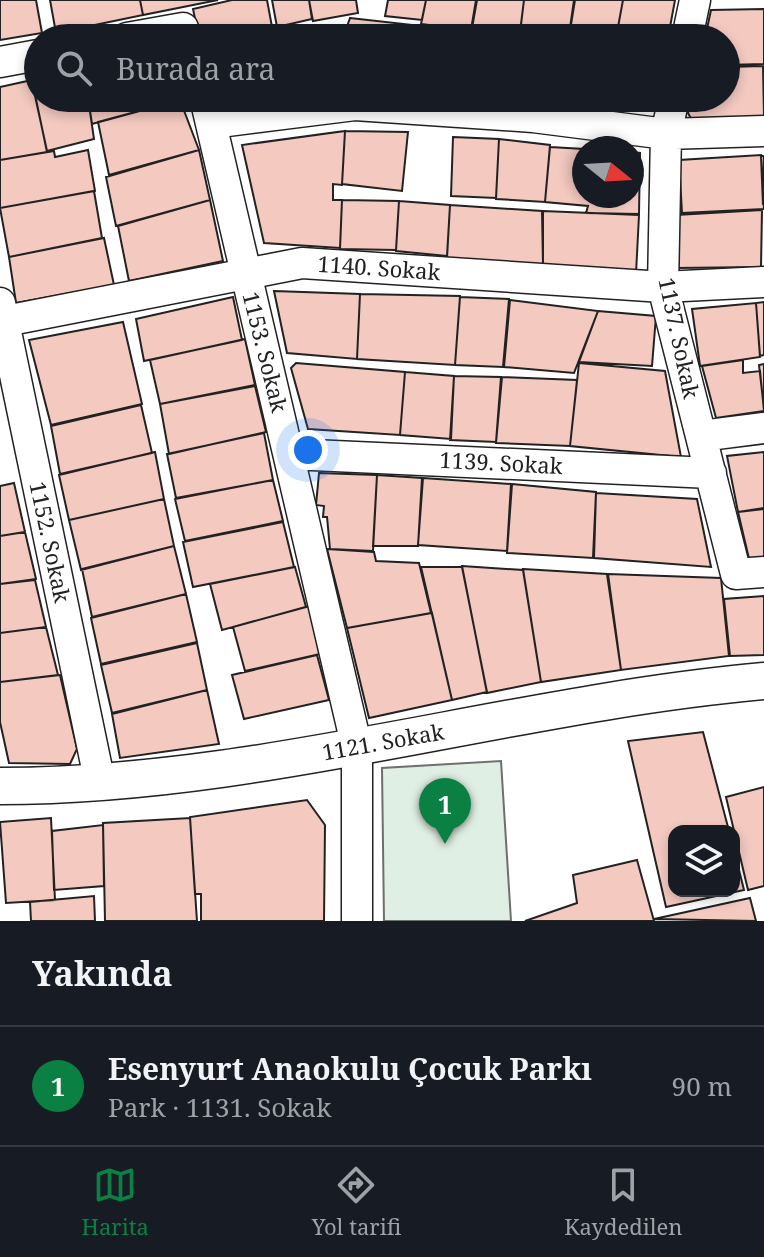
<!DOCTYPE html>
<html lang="tr">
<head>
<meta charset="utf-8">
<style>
  body { margin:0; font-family:"Noto Serif",serif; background:#242831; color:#f1f3f6 }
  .controls { position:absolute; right:24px; bottom:24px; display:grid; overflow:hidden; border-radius:16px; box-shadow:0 4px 12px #0003 }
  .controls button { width:72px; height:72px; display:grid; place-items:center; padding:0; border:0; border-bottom:2px solid #363941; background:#171b24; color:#f1f3f6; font:40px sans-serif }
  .compass { position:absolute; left:572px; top:136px; width:72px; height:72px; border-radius:50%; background:#171b24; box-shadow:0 4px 12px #0003; rotate:108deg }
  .you { position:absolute; left:308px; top:450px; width:28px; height:28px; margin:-20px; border:6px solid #fff; border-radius:50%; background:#1a73e8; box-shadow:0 0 0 12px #1a73e833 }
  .badge { display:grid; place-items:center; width:52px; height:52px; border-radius:50%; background:#0b8043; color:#fff; font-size:26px; font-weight:700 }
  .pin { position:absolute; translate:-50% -66px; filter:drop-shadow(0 2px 4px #0008) }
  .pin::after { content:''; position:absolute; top:42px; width:28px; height:24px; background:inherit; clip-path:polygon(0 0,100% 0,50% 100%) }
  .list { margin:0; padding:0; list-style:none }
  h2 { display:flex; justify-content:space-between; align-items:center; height:104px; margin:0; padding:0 32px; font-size:34px }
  h2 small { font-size:26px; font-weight:400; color:#9ea1a6 }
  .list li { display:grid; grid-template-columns:52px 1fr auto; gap:24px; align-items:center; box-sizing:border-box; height:120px; padding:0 32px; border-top:2px solid #363941 }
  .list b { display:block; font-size:30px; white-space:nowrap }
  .list p { margin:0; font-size:26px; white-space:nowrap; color:#9ea1a6 }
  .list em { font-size:26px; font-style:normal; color:#9ea1a6 }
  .icon { flex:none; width:44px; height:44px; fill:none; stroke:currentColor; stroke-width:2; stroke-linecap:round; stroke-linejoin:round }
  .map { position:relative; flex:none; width:764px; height:921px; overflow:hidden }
  .search { position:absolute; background:#171b24; box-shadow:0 4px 12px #0003; left:24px; right:24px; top:24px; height:88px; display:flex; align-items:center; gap:20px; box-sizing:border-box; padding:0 28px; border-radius:44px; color:#9ea1a6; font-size:30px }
  .sheet { height:224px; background:#171b24 }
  nav { display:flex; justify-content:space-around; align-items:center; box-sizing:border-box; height:112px; border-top:2px solid #363941; background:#171b24; font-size:22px; color:#9ea1a6 }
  nav a { display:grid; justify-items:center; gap:4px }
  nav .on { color:#0b8043 }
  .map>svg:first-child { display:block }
  .green { fill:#e0efe3; stroke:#6f6f6f; stroke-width:2 }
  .building { fill:#f3c9c0; stroke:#222; stroke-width:2 }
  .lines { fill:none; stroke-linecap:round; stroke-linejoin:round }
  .minor-casing { stroke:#222; stroke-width:33 }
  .tertiary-casing { stroke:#222; stroke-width:39 }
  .minor { stroke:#fff; stroke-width:30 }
  .tertiary { stroke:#fff; stroke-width:36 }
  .labels { text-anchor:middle; stroke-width:6; stroke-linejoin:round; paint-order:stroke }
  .street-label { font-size:22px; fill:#222; stroke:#fff }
</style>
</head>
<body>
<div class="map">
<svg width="764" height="921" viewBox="0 0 764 921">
  <rect width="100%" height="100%" fill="#fff"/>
  <!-- green -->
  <path class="green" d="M501 761 511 921H384L382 768Z"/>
  <!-- building -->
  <path class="building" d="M0 0H36L42 33 0 40Z
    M50 0H140L143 15 56 33Z
    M140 0H218L143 15Z
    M232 0H267L273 32 251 38H199L193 9Z
    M272 0H309L312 19 277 27Z
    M309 0H356L358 13 313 21Z
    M388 0H426L422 20 385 16Z
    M426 0H476L471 30 421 24Z
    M477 0H524L520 32 472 28Z
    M524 0H575L569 37 520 33Z
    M574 0H623L616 38 569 35Z
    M623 0H675L668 38H616Z
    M764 9V64L726 65V38H705L711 10Z
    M350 18 422 26 419 38H343Z
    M421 28 469 33 468 38H419Z
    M519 34 557 38H518Z
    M763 66 764 116 693 122 688 113 691 98H726V67Z
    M32 80 47 152 0 160V87Z
    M38 81V98H88L94 139 47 151 32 82Z
    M88 98H179L180 100 92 124Z
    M557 98H607L605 106 556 102Z
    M607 98H651L647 110 605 106Z
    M180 100 199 150 109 175 98 122Z
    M345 131 408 132 402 191 342 184Z
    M345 131 342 185 333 184V200H342L340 248 264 243 242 145Z
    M453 137 499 139 496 198 451 196Z
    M499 139 550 145 545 202 496 199Z
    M550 147 584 149V196H632V152L640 153 639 214 586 213 588 206 545 202Z
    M88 150 95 191 0 208V160L54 151 55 157Z
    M199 150 210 200 116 226 106 177Z
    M761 155 764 209 682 213 679 160Z
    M761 156H764L763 205Z
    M94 191 102 238 9 257 0 208Z
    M210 200 223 261 129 281 118 226Z
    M342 200 399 201 396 250 340 249Z
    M399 201 450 205 447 256 396 251Z
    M450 205 542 211 543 265 447 258Z
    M762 210 761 267 676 268V215Z
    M543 211 639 215 636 274 543 267Z
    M104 238 114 285 16 303 9 257Z
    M274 291 360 294 357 359 287 353Z
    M360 294 460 296 455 365 357 359Z
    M233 297 242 340 144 361 136 319Z
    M460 297 509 299 503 367 455 365Z
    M510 300 598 311 574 373 504 367Z
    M764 302V355L760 356 756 303Z
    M756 303 760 357 700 366 692 309Z
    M598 311 656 316 652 366 579 362Z
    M123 322 142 404 51 425 29 340Z
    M245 339 255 385 160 404 150 360Z
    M743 360V373L760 371 764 411 716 418 702 366Z
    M296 363 405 372 400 435 308 429 291 368Z
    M579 363 665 371 681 457 570 446Z
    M764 364V409L759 365Z
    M405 372 454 376 451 439 400 435Z
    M454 376 501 377 496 442 450 440Z
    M502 377 577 380 570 446 496 443Z
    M255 386 266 432 169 454 160 404Z
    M141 405 152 453 60 474 51 426Z
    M264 433 273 480 176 498 167 454Z
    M155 452 164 499 69 520 59 475Z
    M764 452V508L738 512 727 456Z
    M319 473 377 475 373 551 330 549 327 517H323L324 506 316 505Z
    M377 475 422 478 418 546H373Z
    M423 478 511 484 507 551 418 545Z
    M273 480 283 521 185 541 175 499Z
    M14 483 25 532 0 536V486Z
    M512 484 596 492 593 558 507 553Z
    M596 493 697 499 711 567 594 558Z
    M164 499 174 546 81 570 69 520Z
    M764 509V562L750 563 738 512Z
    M283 522 294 567 193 587 183 542Z
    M25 532 36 579 0 584V536Z
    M174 546 186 594 92 617 82 569Z
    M327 549 374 552 376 561 419 563 431 613 347 628Z
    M462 566 523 570 541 682 487 693Z
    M295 567 306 607 222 630 210 584Z
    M421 567H462L487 692 452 700Z
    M523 569 607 574 621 670 541 682Z
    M608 574 721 578 729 656 621 670Z
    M35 580 46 627 0 633V584Z
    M186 594 197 642 101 664 91 618Z
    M764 596V655L730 656 724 599Z
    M309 606 320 654 245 671 233 627Z
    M432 613 452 700 369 718 347 628Z
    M46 627 58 675 0 682V633Z
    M197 643 207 690 112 713 101 665Z
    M317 655 329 700 244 719 232 675Z
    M60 675 77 749 70 764 9 763 0 722V682Z
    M207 690 219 744 120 758 112 714Z
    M703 732 729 831H674V891H734V850L744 890 666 907 628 741Z
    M764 787V886L748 890 726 797Z
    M307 800 325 825 324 921H201V894H195L190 817Z
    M51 818 55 900 6 903 0 822Z
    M190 818 197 921H105L103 823Z
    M103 825 104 886 54 890 52 831Z
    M637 860 654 921H525L577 903 573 875Z
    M94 896 95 921H31L30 902Z
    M750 898 756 921 654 919Z"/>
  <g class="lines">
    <defs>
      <path id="minor" d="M127 38 183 28 186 38
        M687 38 695 0
        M0 62 38 55
        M205 98 357 748V921
        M674 98 666 134 663 287 736 574 764 572
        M212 123 355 105 533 117 666 134 764 131
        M0 303 100 783
        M0 322 302 263 663 287 764 282
        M701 436 764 428
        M290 454 711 473"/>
      <path id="tertiary" d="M0 786C258 786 508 704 764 681"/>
    </defs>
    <!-- minor casing -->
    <use href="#minor" class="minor-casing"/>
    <!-- tertiary casing -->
    <use href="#tertiary" class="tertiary-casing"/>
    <!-- minor -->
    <use href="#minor" class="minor"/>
    <!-- tertiary -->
    <use href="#tertiary" class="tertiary"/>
  </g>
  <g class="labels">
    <!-- street labels -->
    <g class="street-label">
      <text transform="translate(379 268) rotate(4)" y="8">1140. Sokak</text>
      <text transform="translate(679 338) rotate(78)" y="8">1137. Sokak</text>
      <text transform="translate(265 352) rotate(76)" y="8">1153. Sokak</text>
      <text transform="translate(501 463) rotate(3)" y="8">1139. Sokak</text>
      <text transform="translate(50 542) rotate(78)" y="8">1152. Sokak</text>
      <text transform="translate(383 742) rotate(-10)" y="8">1121. Sokak</text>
    </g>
  </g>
</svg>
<div class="controls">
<button><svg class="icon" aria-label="layers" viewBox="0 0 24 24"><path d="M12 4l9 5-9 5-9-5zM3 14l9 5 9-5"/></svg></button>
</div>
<svg class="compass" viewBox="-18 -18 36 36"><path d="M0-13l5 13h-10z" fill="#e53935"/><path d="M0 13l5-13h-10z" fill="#9ea1a6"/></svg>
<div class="you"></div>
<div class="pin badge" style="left:445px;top:844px">1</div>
<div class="search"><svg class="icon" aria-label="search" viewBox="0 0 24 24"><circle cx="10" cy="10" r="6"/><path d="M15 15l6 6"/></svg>Burada ara</div>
</div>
<section class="sheet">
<h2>Yakında<small></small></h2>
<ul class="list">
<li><span class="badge">1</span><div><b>Esenyurt Anaokulu Çocuk Parkı</b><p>Park · 1131. Sokak</p></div><em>90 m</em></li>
</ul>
</section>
<nav>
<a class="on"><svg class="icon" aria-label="map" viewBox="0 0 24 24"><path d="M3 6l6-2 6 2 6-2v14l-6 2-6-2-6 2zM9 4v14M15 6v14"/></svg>Harita</a>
<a><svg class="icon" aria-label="directions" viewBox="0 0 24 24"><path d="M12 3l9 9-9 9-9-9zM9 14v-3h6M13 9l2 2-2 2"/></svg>Yol tarifi</a>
<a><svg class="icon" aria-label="saved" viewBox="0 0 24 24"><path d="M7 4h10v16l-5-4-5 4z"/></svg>Kaydedilen</a>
</nav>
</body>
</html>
